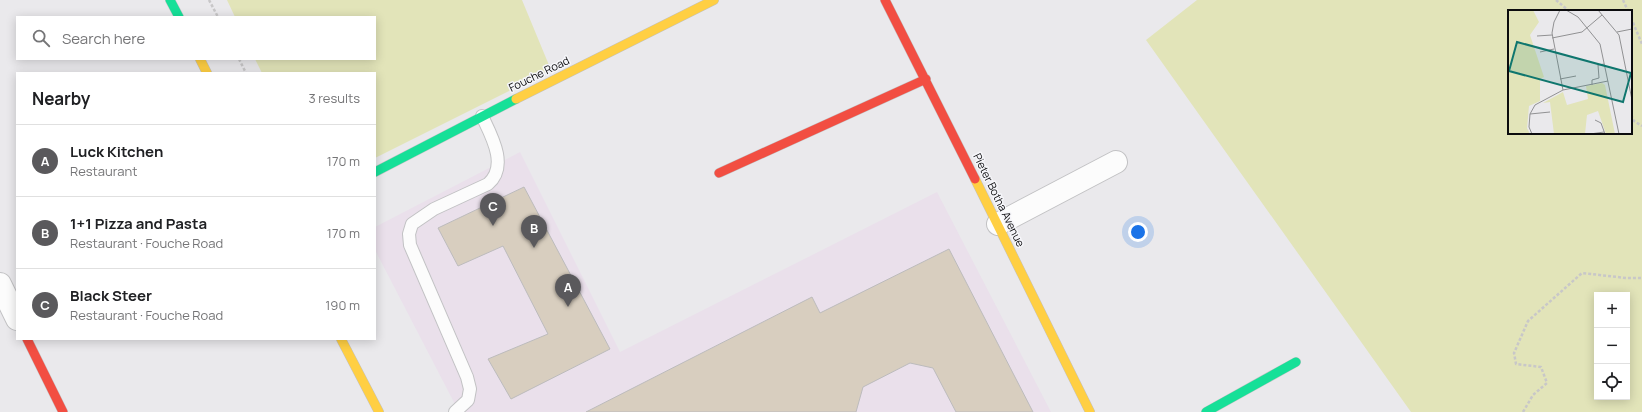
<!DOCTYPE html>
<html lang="en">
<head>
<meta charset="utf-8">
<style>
  body { margin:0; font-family:Manrope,sans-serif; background:#f6f6f6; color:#202124 }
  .controls { position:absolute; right:12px; bottom:12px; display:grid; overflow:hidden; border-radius:0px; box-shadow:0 2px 10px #0003 }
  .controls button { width:36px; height:36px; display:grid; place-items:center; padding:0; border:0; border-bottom:1px solid #e0e0e0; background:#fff; color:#202124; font:20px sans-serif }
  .you { position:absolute; left:1138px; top:232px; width:14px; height:14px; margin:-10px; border:3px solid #fff; border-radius:50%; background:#1a73e8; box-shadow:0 0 0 6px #1a73e833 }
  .badge { display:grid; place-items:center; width:26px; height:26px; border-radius:50%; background:#5a595c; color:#fff; font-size:13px; font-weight:700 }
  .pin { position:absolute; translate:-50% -33px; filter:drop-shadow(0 1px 2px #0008) }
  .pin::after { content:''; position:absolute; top:21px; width:14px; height:12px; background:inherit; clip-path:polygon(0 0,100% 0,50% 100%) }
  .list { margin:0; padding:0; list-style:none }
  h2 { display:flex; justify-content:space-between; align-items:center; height:52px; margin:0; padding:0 16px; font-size:17px }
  h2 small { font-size:13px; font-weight:400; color:#757577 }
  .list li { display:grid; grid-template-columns:26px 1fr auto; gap:12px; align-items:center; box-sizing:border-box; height:72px; padding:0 16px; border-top:1px solid #e0e0e0 }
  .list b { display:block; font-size:15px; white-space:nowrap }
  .list p { margin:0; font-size:13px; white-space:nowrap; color:#757577 }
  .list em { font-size:13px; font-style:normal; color:#757577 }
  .icon { flex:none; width:22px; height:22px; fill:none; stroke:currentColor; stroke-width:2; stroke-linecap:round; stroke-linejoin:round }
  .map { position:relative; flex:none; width:1642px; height:412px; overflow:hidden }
  .search { position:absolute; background:#fff; box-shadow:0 2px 10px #0003; left:16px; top:16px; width:360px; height:44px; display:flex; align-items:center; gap:10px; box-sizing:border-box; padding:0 14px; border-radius:0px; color:#757577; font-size:15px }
  .panel { position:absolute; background:#fff; box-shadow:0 2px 10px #0003; left:16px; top:72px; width:360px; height:268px; border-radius:0px }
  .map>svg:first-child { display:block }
  .commercial { fill:#eae0eb }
  .green { fill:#e2e4b9; fill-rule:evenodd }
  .building { fill:#d8cebf; stroke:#bcbbbc }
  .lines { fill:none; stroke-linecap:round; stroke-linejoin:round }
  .lane-casing { stroke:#c2c2c4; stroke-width:14 }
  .street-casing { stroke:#c2c2c4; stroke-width:24 }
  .fast-casing { stroke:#c2c2c4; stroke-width:10 }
  .slow-casing { stroke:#c2c2c4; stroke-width:10 }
  .jam-casing { stroke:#c2c2c4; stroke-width:10 }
  .path { stroke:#c8c7c8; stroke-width:2.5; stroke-dasharray:3 2; stroke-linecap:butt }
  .lane { stroke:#fcfcfc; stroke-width:12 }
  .street { stroke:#fcfcfc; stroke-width:22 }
  .fast { stroke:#16e098; stroke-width:9 }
  .slow { stroke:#ffcf43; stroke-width:9 }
  .jam { stroke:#f24e42; stroke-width:9 }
  .labels { text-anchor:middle; stroke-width:3; stroke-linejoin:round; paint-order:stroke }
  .street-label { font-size:11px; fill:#0c0c0e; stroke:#f6f6fa }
  .inset-road { fill:none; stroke:#919193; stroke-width:1 }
  .view { fill:#0f766e; fill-opacity:0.15; stroke:#0f766e; stroke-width:2 }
  .inset-edge { fill:none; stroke:#0c0c0e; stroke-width:2 }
</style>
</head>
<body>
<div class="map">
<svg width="1642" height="412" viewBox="0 0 1642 412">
  <rect width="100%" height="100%" fill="#eae9ec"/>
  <!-- commercial -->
  <path class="commercial" d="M520 152 620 352 937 192 1051 412H459L375 250V227Z"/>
  <!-- green -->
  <path class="green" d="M227 0H522L551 70 375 158V73H262L255 59H375V17H235Z
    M1197 0H1642V412H1411L1146 40ZM1509 11H1631V133H1509ZM1597 295H1627V397H1597Z"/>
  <!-- building -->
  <path class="building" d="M524 187 610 349 511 399 488 359 548 334 503 246 458 266 438 228Z
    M949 249 1033 412H956L933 368 910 363 863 387 856 412H586L812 297 820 313Z"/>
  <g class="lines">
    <defs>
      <path id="lane" d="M455 412 468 400 470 389 467 377 410 245 409 234 412 224 434 209 488 184C509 166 491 135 482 116"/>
      <path id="street" d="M998 224 1116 162
        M0 284 17 319"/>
      <path id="fast" d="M170 0 179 17
        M375 172 516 99
        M1206 412 1296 362"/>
      <path id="slow" d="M200 59 207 73
        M516 99 714 0
        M975 179 1090 412
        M341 339 379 412"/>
      <path id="jam" d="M885 0 975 179
        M719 173 926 79
        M27 339 63 412"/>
    </defs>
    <!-- lane casing -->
    <use href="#lane" class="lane-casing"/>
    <!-- street casing -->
    <use href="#street" class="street-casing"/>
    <!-- fast casing -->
    <use href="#fast" class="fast-casing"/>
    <!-- slow casing -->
    <use href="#slow" class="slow-casing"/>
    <!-- jam casing -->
    <use href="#jam" class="jam-casing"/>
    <!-- path -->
    <path class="path" d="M209 0 218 17
      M1556 0 1569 11
      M1623 0 1628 11
      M1631 18 1642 44
      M239 59 246 73
      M1631 115 1634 121 1642 126
      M1523 412 1533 395 1547 383 1541 367 1516 364 1514 353 1528 321 1582 273 1626 278H1642"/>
    <!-- lane -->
    <use href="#lane" class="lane"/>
    <!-- street -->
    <use href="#street" class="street"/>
    <!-- fast -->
    <use href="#fast" class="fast"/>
    <!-- slow -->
    <use href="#slow" class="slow"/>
    <!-- jam -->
    <use href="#jam" class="jam"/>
  </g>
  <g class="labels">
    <!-- street labels -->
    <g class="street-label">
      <text transform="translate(539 74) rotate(-26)" y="4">Fouche Road</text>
      <text transform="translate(999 200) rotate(64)" y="4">Pieter Botha Avenue</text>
    </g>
  </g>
  <!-- overview -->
  <g transform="translate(1508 10)">
    <rect width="124" height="124" fill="#eae9ec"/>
    <path d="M0 0H25L31 12 22 25 36 67 32 69V91L21 96 19 118 22 124H0ZM94 73 97 75 107 124H98L90 101 79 105 77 124H46L42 92 35 93 55 82 59 95 80 89 78 76Z" fill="#e2e4b9"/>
    <path class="inset-road" d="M52 0 46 12 44 23 55 80M58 0 70 7 92 34 111 124M90 0 111 25 124 90M109 22 124 19M29 26 44 25M44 28 74 22 94 5M32 42 46 39M52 69 68 66M84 75V70L91 68 90 55 96 54M22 104 42 102M87 110 93 113 97 124M24 124 21 117 22 104 27 95 55 80 100 71M82 124 96 122"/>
    <path class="view" d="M9 32 123 63 115 92 1 61Z"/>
    <rect width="124" height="124" class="inset-edge"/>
  </g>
</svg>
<div class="controls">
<button>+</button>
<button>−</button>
<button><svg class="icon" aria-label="locate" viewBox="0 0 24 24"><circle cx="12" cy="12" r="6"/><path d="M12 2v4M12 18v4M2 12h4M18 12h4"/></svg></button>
</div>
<div class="you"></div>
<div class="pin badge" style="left:568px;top:307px">A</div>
<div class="pin badge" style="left:534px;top:248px">B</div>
<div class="pin badge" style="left:493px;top:226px">C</div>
<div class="search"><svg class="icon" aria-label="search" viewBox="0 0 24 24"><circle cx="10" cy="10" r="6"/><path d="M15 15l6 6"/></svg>Search here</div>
<section class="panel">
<h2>Nearby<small>3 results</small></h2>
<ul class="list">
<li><span class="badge">A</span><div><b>Luck Kitchen</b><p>Restaurant</p></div><em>170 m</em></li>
<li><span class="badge">B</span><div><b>1+1 Pizza and Pasta</b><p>Restaurant · Fouche Road</p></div><em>170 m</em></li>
<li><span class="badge">C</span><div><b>Black Steer</b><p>Restaurant · Fouche Road</p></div><em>190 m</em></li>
</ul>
</section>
</div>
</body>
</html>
